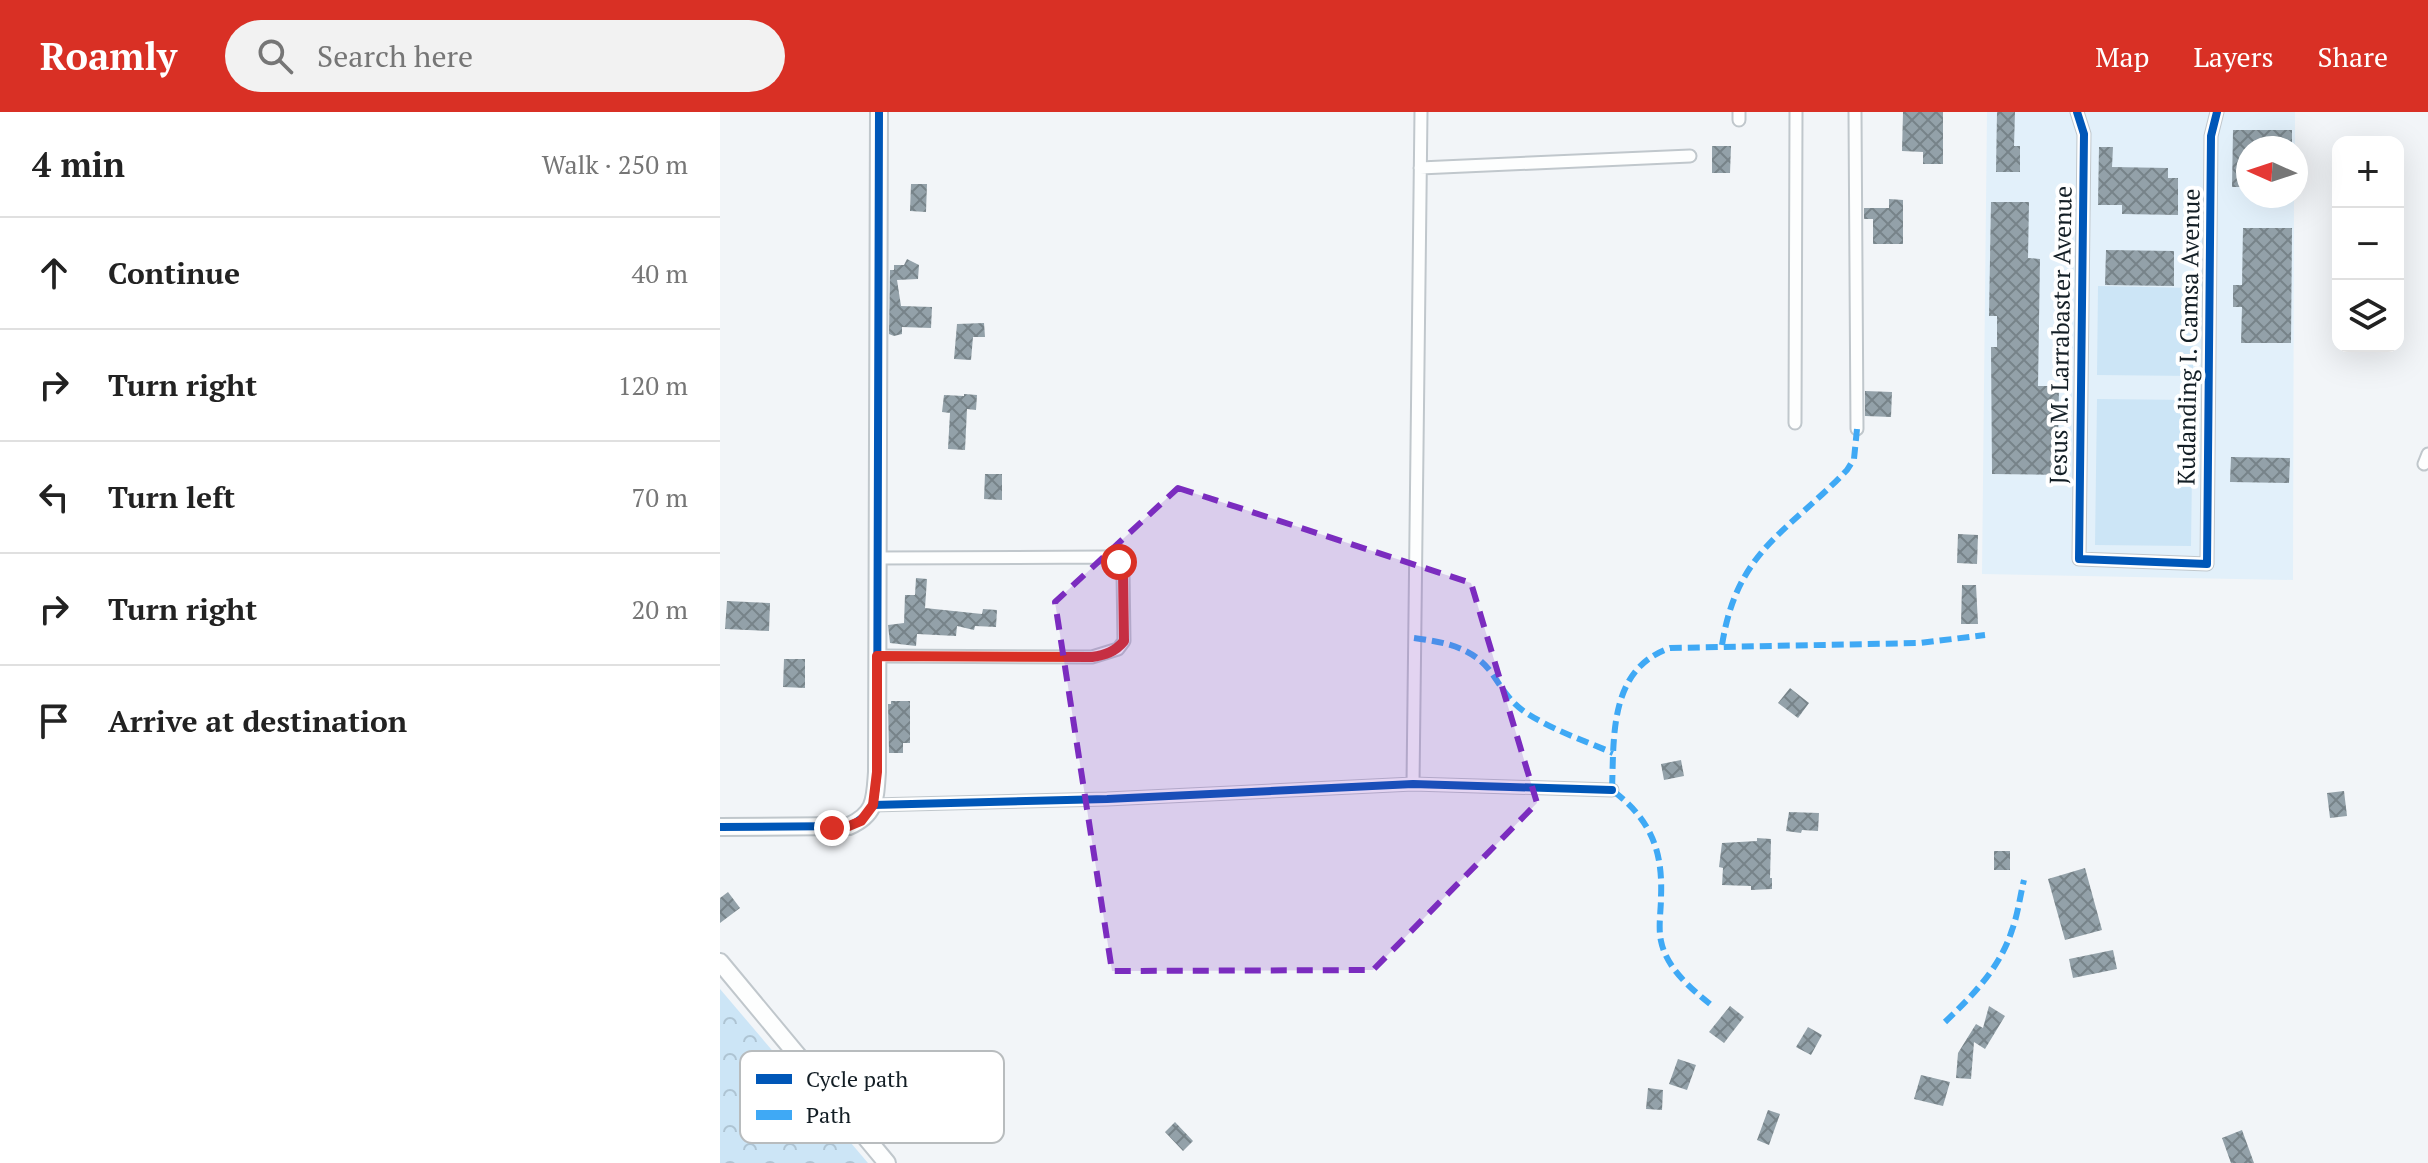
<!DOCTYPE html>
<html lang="en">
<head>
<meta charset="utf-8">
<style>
  body { margin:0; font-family:"PT Serif",serif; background:#f2f2f2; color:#222 }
  .controls { position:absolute; right:24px; top:24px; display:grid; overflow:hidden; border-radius:16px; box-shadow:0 8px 32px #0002 }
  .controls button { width:72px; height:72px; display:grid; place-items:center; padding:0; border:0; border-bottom:2px solid #e0e0e0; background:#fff; color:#222; font:40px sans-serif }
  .compass { position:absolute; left:1516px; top:24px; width:72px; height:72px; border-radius:50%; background:#fff; box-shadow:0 8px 32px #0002; rotate:273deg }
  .stop { position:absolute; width:24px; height:24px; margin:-18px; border:6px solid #d93025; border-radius:50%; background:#fff }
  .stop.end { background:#d93025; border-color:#fff; box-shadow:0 2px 8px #0008 }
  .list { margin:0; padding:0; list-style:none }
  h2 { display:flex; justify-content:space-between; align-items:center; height:104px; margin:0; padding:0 32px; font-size:34px }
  h2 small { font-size:26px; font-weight:400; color:#767676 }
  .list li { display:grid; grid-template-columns:52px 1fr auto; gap:24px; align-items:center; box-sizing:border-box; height:112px; padding:0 32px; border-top:2px solid #e0e0e0 }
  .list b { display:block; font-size:30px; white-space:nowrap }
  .list em { font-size:26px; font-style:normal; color:#767676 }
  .icon { flex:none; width:44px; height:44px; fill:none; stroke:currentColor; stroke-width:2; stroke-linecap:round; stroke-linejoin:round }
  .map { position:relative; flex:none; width:1708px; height:1051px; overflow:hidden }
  header { display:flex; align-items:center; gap:48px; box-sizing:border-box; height:112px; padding:0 40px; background:#d93025; color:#fff }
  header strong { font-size:38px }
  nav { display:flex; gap:44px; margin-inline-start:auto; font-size:28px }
  .search { width:560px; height:72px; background:#f2f2f2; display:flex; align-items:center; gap:20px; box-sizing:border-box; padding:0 28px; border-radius:44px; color:#767676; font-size:30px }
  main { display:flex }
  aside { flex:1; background:#fff }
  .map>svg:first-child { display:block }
  .built { fill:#e2f0fa }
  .grass { fill:#cce5f6 }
  .forest { fill:url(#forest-crowns) }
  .building { fill:url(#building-cross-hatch) }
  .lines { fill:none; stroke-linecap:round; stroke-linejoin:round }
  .street-casing { stroke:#c0c7cc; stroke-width:15 }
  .secondary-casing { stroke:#c0c7cc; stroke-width:20 }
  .street { stroke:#fdfefe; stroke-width:11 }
  .secondary { stroke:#fdfefe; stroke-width:16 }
  .quiet { stroke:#3fa9f5; stroke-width:6; stroke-dasharray:12 6; stroke-linecap:butt }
  .cycleway-casing { stroke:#fff; stroke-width:13 }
  .cycleway { stroke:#0057b8; stroke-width:8 }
  .route { stroke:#d93025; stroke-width:10 }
  .marked { fill:#7b2cbf; fill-opacity:0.2; stroke:#7b2cbf; stroke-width:6; stroke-dasharray:16 10; stroke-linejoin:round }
  .labels { text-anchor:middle; stroke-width:8; stroke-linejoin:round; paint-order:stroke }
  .street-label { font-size:24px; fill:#131e25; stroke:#fff }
  .key { fill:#fff; stroke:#b8bcbe; stroke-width:2 }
  .key-label { font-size:22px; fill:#131e25 }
</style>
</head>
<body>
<header>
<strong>Roamly</strong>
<div class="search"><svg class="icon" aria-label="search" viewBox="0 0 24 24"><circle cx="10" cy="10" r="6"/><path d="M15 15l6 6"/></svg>Search here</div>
<nav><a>Map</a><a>Layers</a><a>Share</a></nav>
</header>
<main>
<aside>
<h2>4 min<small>Walk · 250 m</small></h2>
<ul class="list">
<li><svg class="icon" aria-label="ahead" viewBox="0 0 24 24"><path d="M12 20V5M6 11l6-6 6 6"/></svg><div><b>Continue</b></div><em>40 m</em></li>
<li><svg class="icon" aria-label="right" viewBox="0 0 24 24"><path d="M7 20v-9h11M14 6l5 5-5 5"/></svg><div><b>Turn right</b></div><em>120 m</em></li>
<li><svg class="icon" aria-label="left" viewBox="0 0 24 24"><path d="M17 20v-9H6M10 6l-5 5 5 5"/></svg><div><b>Turn left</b></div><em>70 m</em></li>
<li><svg class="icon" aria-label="right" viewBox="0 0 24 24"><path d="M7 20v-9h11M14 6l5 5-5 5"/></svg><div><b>Turn right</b></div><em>20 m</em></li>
<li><svg class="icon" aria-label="arrive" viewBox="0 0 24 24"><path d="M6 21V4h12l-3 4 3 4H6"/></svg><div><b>Arrive at destination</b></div></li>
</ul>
</aside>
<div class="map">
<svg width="1708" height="1051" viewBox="0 0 1708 1051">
  <defs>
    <pattern id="forest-crowns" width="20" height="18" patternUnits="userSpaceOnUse" patternTransform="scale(2)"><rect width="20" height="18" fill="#cce5f6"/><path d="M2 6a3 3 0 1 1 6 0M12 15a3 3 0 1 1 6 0" fill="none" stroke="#aec4d3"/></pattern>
    <pattern id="building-cross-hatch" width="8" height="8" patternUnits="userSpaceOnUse" patternTransform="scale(2)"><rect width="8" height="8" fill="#93a1a9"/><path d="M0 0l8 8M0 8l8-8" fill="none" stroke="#778389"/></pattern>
  </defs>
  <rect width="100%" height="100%" fill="#f2f5f8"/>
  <!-- built -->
  <path class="built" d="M1267 0H1575V36H1528V84H1574L1573 468 1262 462Z"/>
  <!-- grass -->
  <path class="grass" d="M1378 174 1474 176 1473 264 1377 263Z
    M1377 287 1473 288 1471 434 1375 433Z"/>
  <!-- forest -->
  <path class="forest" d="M0 877 148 1051H0Z"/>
  <!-- building -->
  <path class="building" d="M1183 0H1223V52H1203V40L1182 39Z
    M1277 0H1295L1294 34H1300V60H1276Z
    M1513 18H1572V36H1528V75H1512Z
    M992 34H1011L1010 61H992Z
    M1379 35H1393L1392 55 1448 56V66H1458V103L1402 102V93H1378Z
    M191 72H207L206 100 190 99Z
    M1169 87 1183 88V132H1153V107H1144V96H1169Z
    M1271 90H1309L1308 146 1320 147 1318 274H1339L1338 337H1345V363L1272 362 1271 235H1277V204H1269Z
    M1523 116H1572L1571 231H1521L1522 195H1513V173H1522Z
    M1386 138 1454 139V174L1385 173Z
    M187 147 199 153 198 167 177 168 181 194 212 195 211 216 182 215V222L174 224 169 222 170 158H174V153H184Z
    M264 211 265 225H253L251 248 234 247 237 212Z
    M1145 279 1172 280 1171 305 1145 304Z
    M244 282 257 283 256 298 247 297 245 338 228 337 230 301 222 300 224 283 244 284Z
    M1511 345 1570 346 1569 371 1510 370Z
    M265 362H282V388L264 387Z
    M1238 422 1258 423 1257 452 1237 451Z
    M196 466 207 467 205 496 262 502 263 497 277 498 276 515 255 514 254 518 237 514 236 524 197 522 196 534 170 531 168 513 184 511 185 483H195Z
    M1242 473H1256L1258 512H1241Z
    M7 489 50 491 49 519 5 517Z
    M64 547H85V576L63 575Z
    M1070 576 1089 591 1078 606 1058 591Z
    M171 589H190V631H183V641H169L168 592H171Z
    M961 648 964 664 944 668 941 652Z
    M1624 679 1627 704 1610 706 1607 681Z
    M1069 700 1099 701 1098 719 1082 718 1081 721 1066 719Z
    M1037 726 1051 727 1050 766H1052V777L1031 778V774L1002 773 1003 756 999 755 1002 731 1037 729Z
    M1274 739H1290V758H1274Z
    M1365 756 1382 818 1345 828 1328 767Z
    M8 780 20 796 0 811V786Z
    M1393 838 1397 857 1353 866 1349 847Z
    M1010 894 1024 905 1004 931 989 920Z
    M1269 894 1285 904 1265 937 1254 930 1251 967 1236 966 1238 941 1256 912 1263 916Z
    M1088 915 1102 923 1091 943 1076 935Z
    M958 947 976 953 967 978 949 972Z
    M1201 963 1230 970 1223 994 1194 987Z
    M928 976 943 978 942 998 926 997Z
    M1048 998 1060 1002 1049 1033 1037 1028Z
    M455 1010 473 1029 463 1039 445 1020Z
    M1522 1018 1534 1051H1511L1502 1026Z"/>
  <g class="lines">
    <defs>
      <path id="street" d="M1135 0 1137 317
        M1357 0 1364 22 1359 447 1487 452 1491 24 1497 0
        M1019 8V0
        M700 56 970 44
        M1075 311 1076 0
        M1704 352 1708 342
        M157 544 372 545 398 537 404 529 403 460 399 450 388 445 157 446
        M693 672 701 0
        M153 693 387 687 693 672 892 678"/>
      <path id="secondary" d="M0 715 129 714C156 702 155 687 157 660L159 0
        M0 850 167 1051"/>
    </defs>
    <!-- street casing -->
    <use href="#street" class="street-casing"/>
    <!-- secondary casing -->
    <use href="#secondary" class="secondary-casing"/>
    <!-- street -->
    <use href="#street" class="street"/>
    <!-- secondary -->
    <use href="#secondary" class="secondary"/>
    <!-- quiet -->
    <path class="quiet" d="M694 526C724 530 752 535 771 560 782 576 790 591 808 602 833 618 865 629 893 641
      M1002 533C1017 438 1067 421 1127 358L1134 347 1137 317
      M990 892C970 876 946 855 941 829 938 815 941 799 941 785 943 737 930 707 892 678 894 624 889 557 950 536L1200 531 1265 523
      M1225 910C1253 883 1280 856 1292 818 1298 802 1300 784 1304 768"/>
    <defs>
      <path id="cycleway" d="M1357 0 1364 22 1359 447 1487 452 1491 24 1497 0
        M153 693 387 687 693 672 892 678
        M0 715 129 714C156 702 155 687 157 660L159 0"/>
    </defs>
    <!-- cycleway casing -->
    <use href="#cycleway" class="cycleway-casing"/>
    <!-- cycleway -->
    <use href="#cycleway" class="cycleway"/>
  </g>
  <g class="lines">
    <!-- route -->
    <path class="route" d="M112 716 129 714 141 709 153 693 157 660V544L372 545C385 543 395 540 404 529L403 460 399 450"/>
  </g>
  <!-- marked area -->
  <path class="marked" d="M458 376 751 471 817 691 653 858 392 859 335 490Z"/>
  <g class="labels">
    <!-- street labels -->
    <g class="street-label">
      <text transform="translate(1341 223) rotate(-89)" y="8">Jesus M. Larrabaster Avenue</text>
      <text transform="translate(1469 225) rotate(-89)" y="8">Kudanding I. Camsa Avenue</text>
    </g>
  </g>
  <!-- legend -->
  <rect x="20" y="939" width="264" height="92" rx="12" class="key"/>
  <rect x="36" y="962" width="36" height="10" fill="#0057b8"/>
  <rect x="36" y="998" width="36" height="10" fill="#3fa9f5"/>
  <g class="key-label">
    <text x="86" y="975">Cycle path</text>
    <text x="86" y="1011">Path</text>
  </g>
</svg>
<div class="controls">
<button>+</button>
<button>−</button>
<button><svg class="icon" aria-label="layers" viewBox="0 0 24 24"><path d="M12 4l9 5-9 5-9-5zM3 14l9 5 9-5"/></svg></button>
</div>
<svg class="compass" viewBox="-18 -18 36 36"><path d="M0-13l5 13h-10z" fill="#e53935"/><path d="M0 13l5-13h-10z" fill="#767676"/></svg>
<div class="stop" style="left:399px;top:450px"></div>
<div class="stop end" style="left:112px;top:716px"></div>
</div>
</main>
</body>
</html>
